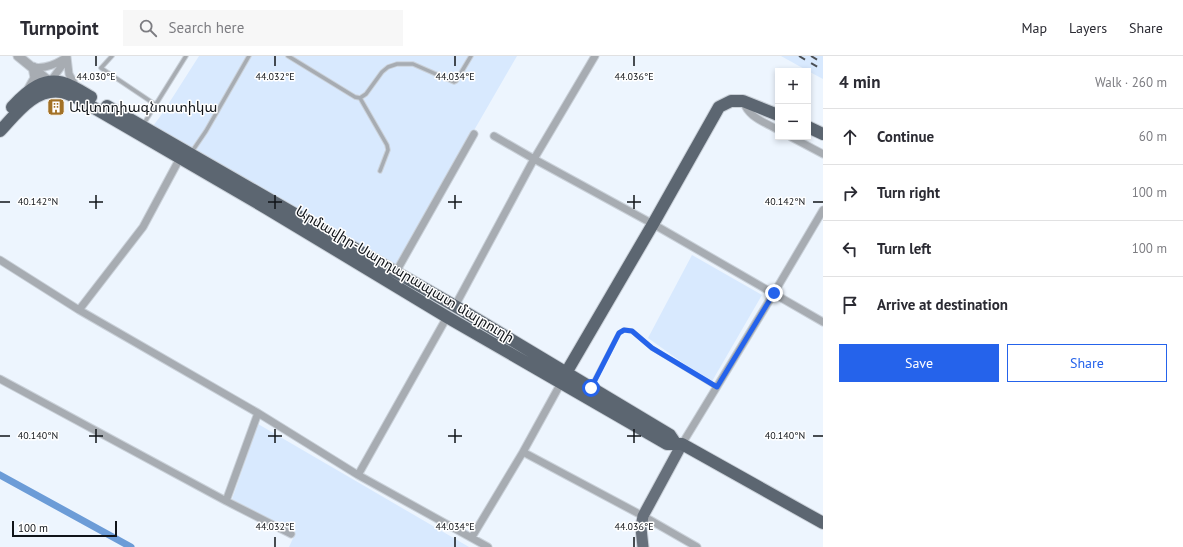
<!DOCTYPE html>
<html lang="en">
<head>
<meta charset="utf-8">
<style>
  body { margin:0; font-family:"PT Sans","Noto Sans Armenian",sans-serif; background:#f7f7f7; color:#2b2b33 }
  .controls { position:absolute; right:12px; top:12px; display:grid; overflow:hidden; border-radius:0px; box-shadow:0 2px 6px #0003 }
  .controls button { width:36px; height:36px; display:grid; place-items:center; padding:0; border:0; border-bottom:1px solid #e1e1e2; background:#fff; color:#2b2b33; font:20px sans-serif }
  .scale { position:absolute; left:12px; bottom:10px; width:105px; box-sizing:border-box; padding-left:4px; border:2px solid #101419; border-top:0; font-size:11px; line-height:14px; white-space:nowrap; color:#101419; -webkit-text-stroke:3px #fff; paint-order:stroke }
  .stop { position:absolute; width:12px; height:12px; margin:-9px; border:3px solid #2563eb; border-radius:50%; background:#fff }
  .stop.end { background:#2563eb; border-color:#fff; box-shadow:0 1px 4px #0008 }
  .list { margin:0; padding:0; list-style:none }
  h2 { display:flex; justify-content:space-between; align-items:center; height:52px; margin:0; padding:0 16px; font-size:17px }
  h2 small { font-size:13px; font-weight:400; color:#7c7c81 }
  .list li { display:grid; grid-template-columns:26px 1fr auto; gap:12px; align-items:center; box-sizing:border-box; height:56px; padding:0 16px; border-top:1px solid #e1e1e2 }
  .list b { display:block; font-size:15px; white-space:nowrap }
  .list em { font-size:13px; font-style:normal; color:#7c7c81 }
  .actions { display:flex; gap:8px; padding:12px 16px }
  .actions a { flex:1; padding:9px 0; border:1px solid #2563eb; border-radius:0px; text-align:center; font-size:14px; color:#2563eb }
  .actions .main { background:#2563eb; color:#fff }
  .icon { flex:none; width:22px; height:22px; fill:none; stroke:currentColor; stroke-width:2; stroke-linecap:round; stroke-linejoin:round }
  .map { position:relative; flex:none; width:823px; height:491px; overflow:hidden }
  header { display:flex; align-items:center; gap:24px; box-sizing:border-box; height:56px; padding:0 20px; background:#fff; border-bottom:1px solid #e1e1e2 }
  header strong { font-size:19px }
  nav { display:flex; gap:22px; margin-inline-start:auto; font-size:14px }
  .search { width:280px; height:36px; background:#f7f7f7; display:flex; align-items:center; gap:10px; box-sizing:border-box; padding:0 14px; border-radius:0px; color:#7c7c81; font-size:15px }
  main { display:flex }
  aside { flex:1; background:#fff }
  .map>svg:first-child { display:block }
  .built { fill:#d8e9fe }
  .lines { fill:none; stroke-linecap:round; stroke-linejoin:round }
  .canal { stroke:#6c9cd7; stroke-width:7 }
  .service-casing { stroke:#cad1d9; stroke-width:5.5 }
  .minor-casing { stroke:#cad1d9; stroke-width:9 }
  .tertiary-casing { stroke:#cad1d9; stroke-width:11 }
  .primary-casing { stroke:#cad1d9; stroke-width:13 }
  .trunk-casing { stroke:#cad1d9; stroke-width:14 }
  .service { stroke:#a7acb2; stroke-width:3.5 }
  .minor { stroke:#a7acb2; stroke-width:7 }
  .tertiary { stroke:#a7acb2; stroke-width:9 }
  .primary { stroke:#67707b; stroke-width:11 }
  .trunk { stroke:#5c6671; stroke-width:12 }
  .rail { stroke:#4b5056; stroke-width:2; stroke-dasharray:7 7; stroke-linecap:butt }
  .route { stroke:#2563eb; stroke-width:5 }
  .ticks { fill:none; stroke:#101419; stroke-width:1.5 }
  .labels { text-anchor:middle; stroke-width:3; stroke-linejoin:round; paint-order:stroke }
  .poi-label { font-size:14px; fill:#101419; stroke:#fff; text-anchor:start }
  .street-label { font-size:14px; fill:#101419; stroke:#fff }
  .ticks-label { font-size:10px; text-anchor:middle; fill:#101419; stroke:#fff; stroke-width:3; stroke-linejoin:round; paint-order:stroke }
</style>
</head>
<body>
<header>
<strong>Turnpoint</strong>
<div class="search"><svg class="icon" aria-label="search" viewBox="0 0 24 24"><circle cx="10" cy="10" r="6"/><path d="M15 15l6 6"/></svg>Search here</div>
<nav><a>Map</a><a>Layers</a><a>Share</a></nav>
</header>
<main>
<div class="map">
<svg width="823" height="491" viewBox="0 0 823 491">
  <rect width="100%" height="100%" fill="#edf5fe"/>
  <!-- built -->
  <path class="built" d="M199 0H517L394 213 153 70 162 58Z
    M781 0H823V23L808 15Z
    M692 199 762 239 711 327 648 282Z
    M258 368 469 491H289L295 478 232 443Z"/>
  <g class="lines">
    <!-- canal -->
    <path class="canal" d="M0 419 131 491"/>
    <defs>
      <path id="service" d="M112 0 101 12 156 49
        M288 0 355 41 360 42 366 38 382 16 388 11 397 8H413L454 26 456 25 471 0
        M360 42 387 89 388 94 380 115
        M143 69 186 0
        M191 97 206 75 249 0
        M592 329 619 277 624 274 632 275 652 292 716 331"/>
      <path id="minor" d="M67 1 69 18 76 31
        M33 11C46 13 56 8 67 1
        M50 26 66 4
        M743 45C749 62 763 65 778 74
        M494 80 534 103 653 168 823 266
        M791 81 823 98
        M0 204 79 254 258 357 358 419 488 491
        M396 216 474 78
        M455 250 534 103 595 0
        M79 254 143 171 180 102
        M0 323 226 445 291 478
        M682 388 774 237 823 154
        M523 396 643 460 697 491
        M358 419 447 261
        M226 445 258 357
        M472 481 523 396 561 327"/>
      <path id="tertiary" d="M18 0 50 26
        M27 36 35 22 33 11"/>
      <path id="primary" d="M643 491 641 472 643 460 682 388"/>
      <path id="trunk" d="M107 50 455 250 670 379 676 388
        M12 51C27 35 45 18 69 29 77 32 84 37 91 41
        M808 71 823 78
        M0 75C16 58 35 31 62 36 67 37 72 40 77 42L266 152 447 261 667 388H682L823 467
        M566 317 653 168 719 51 731 45H743L778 59"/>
    </defs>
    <!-- service casing -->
    <use href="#service" class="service-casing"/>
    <!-- minor casing -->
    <use href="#minor" class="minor-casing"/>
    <!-- tertiary casing -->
    <use href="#tertiary" class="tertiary-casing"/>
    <!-- primary casing -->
    <use href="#primary" class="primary-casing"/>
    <!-- trunk casing -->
    <use href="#trunk" class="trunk-casing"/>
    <!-- service -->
    <use href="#service" class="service"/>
    <!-- minor -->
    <use href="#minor" class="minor"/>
    <!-- tertiary -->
    <use href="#tertiary" class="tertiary"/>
    <!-- primary -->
    <use href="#primary" class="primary"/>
    <!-- trunk -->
    <use href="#trunk" class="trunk"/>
    <!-- rail -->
    <path class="rail" d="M799 0 823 14
      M811 0 823 7"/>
  </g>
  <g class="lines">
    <!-- route -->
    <path class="route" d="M591 332 619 277 624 274 632 275 652 292 717 331 774 237"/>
  </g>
  <!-- ticks -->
  <path class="ticks" d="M96 0V10M275 0V10M455 0V10M634 0V10M96 139V153M275 139V153M455 139V153M634 139V153M0 146H10M89 146H103M268 146H282M448 146H462M627 146H641M813 146H823M96 373V387M275 373V387M455 373V387M634 373V387M0 380H10M89 380H103M268 380H282M448 380H462M627 380H641M813 380H823M275 481V491M455 481V491M634 481V491"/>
  <!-- icons -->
  <defs>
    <symbol id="building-square" viewBox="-11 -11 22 22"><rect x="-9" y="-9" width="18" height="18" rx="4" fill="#a27126" stroke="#fff"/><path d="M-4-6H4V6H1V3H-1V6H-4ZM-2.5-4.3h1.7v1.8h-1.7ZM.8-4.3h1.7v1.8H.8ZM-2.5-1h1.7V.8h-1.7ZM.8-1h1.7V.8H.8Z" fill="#fff"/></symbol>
  </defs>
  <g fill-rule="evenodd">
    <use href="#building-square" x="46" y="41" width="20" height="20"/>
  </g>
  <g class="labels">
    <!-- poi labels -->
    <g class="poi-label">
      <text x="69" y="56">Ավտոդիագնոստիկա</text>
    </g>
    <!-- street labels -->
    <g class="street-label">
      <text transform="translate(405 218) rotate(31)" y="5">Արմավիր-Սարդարապատ մայրուղի</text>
    </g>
  </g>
  <g class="ticks-label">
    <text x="96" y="24">44.030°E</text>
    <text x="275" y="24">44.032°E</text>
    <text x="455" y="24">44.034°E</text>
    <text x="634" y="24">44.036°E</text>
    <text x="38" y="149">40.142°N</text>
    <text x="785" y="149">40.142°N</text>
    <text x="38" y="383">40.140°N</text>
    <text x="785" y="383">40.140°N</text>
    <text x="275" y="474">44.032°E</text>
    <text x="455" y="474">44.034°E</text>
    <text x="634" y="474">44.036°E</text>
  </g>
</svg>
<div class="controls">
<button>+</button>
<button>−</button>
</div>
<div class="scale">100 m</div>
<div class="stop" style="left:591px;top:332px"></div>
<div class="stop end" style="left:774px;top:237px"></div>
</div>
<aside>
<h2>4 min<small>Walk · 260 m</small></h2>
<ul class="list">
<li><svg class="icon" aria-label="ahead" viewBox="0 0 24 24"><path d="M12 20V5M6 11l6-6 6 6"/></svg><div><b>Continue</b></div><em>60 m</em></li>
<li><svg class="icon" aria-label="right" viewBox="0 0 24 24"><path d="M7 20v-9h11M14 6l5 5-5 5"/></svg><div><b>Turn right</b></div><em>100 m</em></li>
<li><svg class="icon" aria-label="left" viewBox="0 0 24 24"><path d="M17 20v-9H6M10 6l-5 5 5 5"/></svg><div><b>Turn left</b></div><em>100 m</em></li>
<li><svg class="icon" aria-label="arrive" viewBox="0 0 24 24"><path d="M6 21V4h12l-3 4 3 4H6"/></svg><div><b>Arrive at destination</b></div></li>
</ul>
<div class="actions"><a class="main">Save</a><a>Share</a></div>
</aside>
</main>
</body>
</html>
